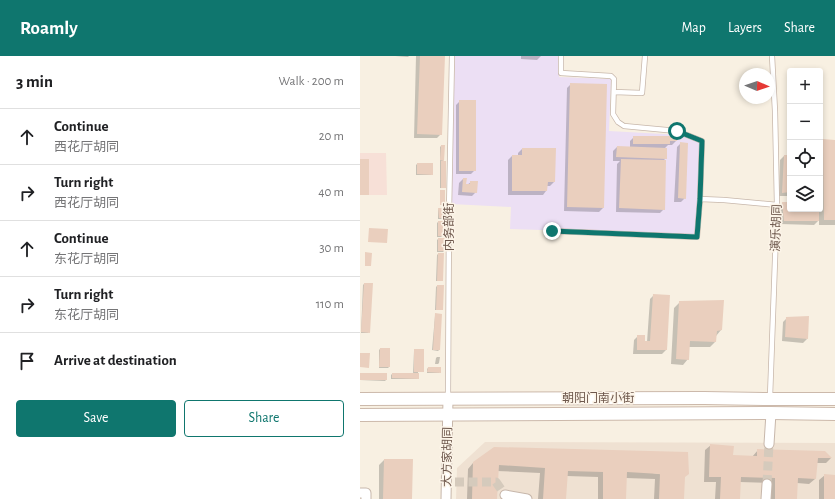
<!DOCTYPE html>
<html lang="en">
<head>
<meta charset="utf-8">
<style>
  body { margin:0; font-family:"Alegreya Sans","Noto Sans SC",sans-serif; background:#f6f6f6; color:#202124 }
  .controls { position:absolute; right:12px; top:12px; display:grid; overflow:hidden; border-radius:4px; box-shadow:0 2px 6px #0003 }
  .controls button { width:36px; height:36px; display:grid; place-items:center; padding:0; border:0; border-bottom:1px solid #e0e0e0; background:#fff; color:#202124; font:20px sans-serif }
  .compass { position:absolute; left:379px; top:12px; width:36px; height:36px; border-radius:50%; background:#fff; box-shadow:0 2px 6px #0003; rotate:92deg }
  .stop { position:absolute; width:12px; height:12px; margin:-9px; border:3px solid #0f766e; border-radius:50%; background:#fff }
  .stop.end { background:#0f766e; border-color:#fff; box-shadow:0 1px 4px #0008 }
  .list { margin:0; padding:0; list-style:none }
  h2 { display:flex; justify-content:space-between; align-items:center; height:52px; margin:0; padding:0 16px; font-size:17px }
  h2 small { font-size:13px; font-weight:400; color:#757577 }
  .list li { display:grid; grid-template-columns:26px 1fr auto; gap:12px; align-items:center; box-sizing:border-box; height:56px; padding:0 16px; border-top:1px solid #e0e0e0 }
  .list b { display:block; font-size:15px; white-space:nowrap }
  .list p { margin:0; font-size:13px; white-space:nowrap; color:#757577 }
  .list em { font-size:13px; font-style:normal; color:#757577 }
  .actions { display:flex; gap:8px; padding:12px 16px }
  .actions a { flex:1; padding:9px 0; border:1px solid #0f766e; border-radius:4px; text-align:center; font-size:14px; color:#0f766e }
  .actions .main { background:#0f766e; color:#fff }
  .icon { flex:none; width:22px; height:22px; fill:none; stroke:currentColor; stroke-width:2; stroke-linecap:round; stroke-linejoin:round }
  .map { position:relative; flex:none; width:475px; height:443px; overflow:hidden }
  header { display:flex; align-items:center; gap:24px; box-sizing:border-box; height:56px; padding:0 20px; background:#0f766e; color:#fff }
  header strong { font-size:19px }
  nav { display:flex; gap:22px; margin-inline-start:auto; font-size:14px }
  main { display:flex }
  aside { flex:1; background:#fff }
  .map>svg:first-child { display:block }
  .residential { fill:#efe1d2 }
  .commercial { fill:#f7e0d7 }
  .education { fill:#ecdff4 }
  .shadow { fill:#0003 }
  .building { fill:#eacfbe }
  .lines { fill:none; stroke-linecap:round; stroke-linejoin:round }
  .minor-tunnel { stroke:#d5cabc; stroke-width:9; stroke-dasharray:9 4.5; stroke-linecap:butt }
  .service-casing { stroke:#c7b7ab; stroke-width:6 }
  .minor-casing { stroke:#c7b7ab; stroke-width:11 }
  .secondary-casing { stroke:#ccb9ab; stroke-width:14 }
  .service { stroke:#fff; stroke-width:4.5 }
  .minor { stroke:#fff; stroke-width:9 }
  .secondary { stroke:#fff; stroke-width:12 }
  .route { stroke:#0f766e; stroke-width:5 }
  .labels { text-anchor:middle; stroke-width:3; stroke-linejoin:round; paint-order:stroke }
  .street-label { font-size:12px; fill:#6d574c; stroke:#fcf4e8 }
</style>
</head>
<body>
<header>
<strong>Roamly</strong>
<nav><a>Map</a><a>Layers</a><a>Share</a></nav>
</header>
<main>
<aside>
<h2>3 min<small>Walk · 200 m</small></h2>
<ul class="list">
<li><svg class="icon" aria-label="ahead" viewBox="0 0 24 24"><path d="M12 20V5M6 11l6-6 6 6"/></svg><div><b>Continue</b><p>西花厅胡同</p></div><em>20 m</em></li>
<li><svg class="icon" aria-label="right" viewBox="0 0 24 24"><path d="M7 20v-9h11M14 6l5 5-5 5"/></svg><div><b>Turn right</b><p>西花厅胡同</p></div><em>40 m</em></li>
<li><svg class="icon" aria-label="ahead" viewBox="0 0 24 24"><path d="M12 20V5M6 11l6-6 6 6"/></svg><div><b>Continue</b><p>东花厅胡同</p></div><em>30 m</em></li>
<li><svg class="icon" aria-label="right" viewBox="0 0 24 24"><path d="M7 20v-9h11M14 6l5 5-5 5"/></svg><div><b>Turn right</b><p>东花厅胡同</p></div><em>110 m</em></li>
<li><svg class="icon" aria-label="arrive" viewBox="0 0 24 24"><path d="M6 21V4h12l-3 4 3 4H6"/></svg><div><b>Arrive at destination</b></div></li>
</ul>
<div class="actions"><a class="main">Save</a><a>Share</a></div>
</aside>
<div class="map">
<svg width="475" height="443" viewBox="0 0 475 443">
  <rect width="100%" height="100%" fill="#f8f0e2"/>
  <!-- residential -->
  <path class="residential" d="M125 386 475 387V443H96L97 412Z"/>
  <!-- commercial -->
  <path class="commercial" d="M0 97H26L27 139H0Z"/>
  <!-- education -->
  <path class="education" d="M95 0H200L199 21 251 23 249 75 322 79 340 87 336 179 150 173 151 151 91 148Z"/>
  <!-- shadow -->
  <path class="shadow" d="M35 0H49L48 1Z
    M56 0H84L81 78 77 82H54Z
    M161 0H181L177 4 161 3Z
    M211 28 243 152 239 156 204 155 207 32Z
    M100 45 115 114 111 118H96V49Z
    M274 81 316 85 312 89H308L304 93 306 102 303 105 304 153 300 157 256 156 257 108 260 105H253V95L257 91H270V85Z
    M463 84 475 85V169H459V164L454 169 420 168 419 151 423 147H430V153H460V87Z
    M321 87 325 142 321 146H314L317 91Z
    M81 90H84L83 106 85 131 84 132H80V91Z
    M162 93 194 126 190 130H187L186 135 183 139H148V104L152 100H158V97Z
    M424 100H430V140H419L420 104Z
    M57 108 72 118 71 119H56V109Z
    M103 123 105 129H107L111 126 116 136 112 140 98 139 99 127Z
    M79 153 83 162 82 163H78V154Z
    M78 166 82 180 81 181H77V167Z
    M78 183 84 195 83 196H77V184Z
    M78 198 82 224 81 225H76L77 199Z
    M4 228 9 276 8 277H1L3 229Z
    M77 230 82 253 81 254H75L76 231Z
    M294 239 306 294 302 298H273L274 284 278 280 284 286H287L290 243Z
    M320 246 361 274 356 280 355 286 350 291H329L328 303 323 309 311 308 314 252Z
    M76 259 79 294 78 295 72 294 75 260Z
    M427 262 447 283 443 287 422 285 423 266Z
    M20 293 29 311 28 312H19V294Z
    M55 294 63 315 62 316H58V322L57 323H31V319L32 318H53L54 295Z
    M77 301H80L79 307 78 308H75L76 302Z
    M68 312 80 316 79 317H67V313Z
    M0 318 26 324 25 325 0 324Z
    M351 389 372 400 392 401 398 394 465 396 471 402 466 407H456L455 423 449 428 437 427 436 443H410V427L380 426 379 443H355L356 426H344L345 394Z
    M134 392 324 422 323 443H294L295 423 266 422 265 443H238V421L207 420 205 443H178L180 417 137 415 136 443H107L108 413 113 407Z
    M24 404 51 443H19V409Z
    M465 419 475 420V443H459V424Z"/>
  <!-- building -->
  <path class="building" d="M60 0H85L82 79 57 78Z
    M210 27 247 28 244 152 207 151Z
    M99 44H116V115H99Z
    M273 80H318L317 85H310V88H273Z
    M463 83 475 84V164H464Z
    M320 86 328 87 326 143 318 142Z
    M81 89H85L84 105 80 104Z
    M257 90 307 92V103L256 101Z
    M162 92H196L195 126H188L187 135H152V99H162Z
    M424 99H430V136L422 137Z
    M0 103H9V139H0Z
    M261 103 306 104 305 154 259 152Z
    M81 105H86V132H81Z
    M57 107H73V119L57 118Z
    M103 122H107L106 128H110V125H118L117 137 102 136Z
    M80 134H85V149H80Z
    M422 146H430V153H459V165H424Z
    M78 152H83L84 162H79Z
    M78 165H83V180H78Z
    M9 172 28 173 27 187 8 186Z
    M78 182H85V195H78Z
    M5 196 12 197 11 210H5Z
    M78 197H84L83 225H77Z
    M4 227H13L10 277 1 276Z
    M77 229H84L83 254H76Z
    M293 238 310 239 307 294H277V279H285V285H290Z
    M364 244 362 274 357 275 356 286 330 285 329 304 316 303 319 245Z
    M75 257 82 258 80 294H73Z
    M449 260 448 283 425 281 426 261Z
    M20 292H30V311H19Z
    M54 293H64V316H54Z
    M0 297H10L9 312 0 311Z
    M68 311H81V317L67 316Z
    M0 317H27V324H0Z
    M32 317H59V323L32 322Z
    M350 388 374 390 373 399 397 400V393L465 395 472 402H458L456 423 438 422 437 443H415V422L381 421 380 443H360L361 421H349Z
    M134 391 328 396 329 418 325 421 324 443H299L300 418 267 416 266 443H243V416L208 415 206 443H183L185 412 139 409 137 443H112L113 406Z
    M24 403H53L52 443H23Z
    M464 418 475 419V443H464Z"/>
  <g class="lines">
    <!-- minor-tunnel -->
    <path class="minor-tunnel" d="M95 426H136L145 439
      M407 428 409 388"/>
    <defs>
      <path id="service" d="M201 0V17L251 20 254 23 253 58 258 66 264 70 317 75 342 85 340 143 364 144 417 149
        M254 36 282 37 285 0
        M192 175 337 181 340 143
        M410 341 417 149 415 55 412 0
        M88 343 89 156 92 0"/>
      <path id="minor" d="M409 388 411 357
        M0 437H6V443
        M145 439 167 443
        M86 443 88 343
        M406 443 407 428"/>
      <path id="secondary" d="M0 343 344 342 410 343H475
        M0 359 411 357 475 358"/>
    </defs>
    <!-- service casing -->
    <use href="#service" class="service-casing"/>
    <!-- minor casing -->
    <use href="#minor" class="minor-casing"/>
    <!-- secondary casing -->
    <use href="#secondary" class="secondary-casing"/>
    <!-- service -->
    <use href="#service" class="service"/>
    <!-- minor -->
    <use href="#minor" class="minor"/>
    <!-- secondary -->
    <use href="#secondary" class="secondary"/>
  </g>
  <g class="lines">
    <!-- route -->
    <path class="route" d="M192 175 337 181 340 143 342 85 317 75"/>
  </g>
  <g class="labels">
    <!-- street labels -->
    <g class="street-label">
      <text transform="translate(89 171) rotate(-90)" y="4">内务部街</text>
      <text transform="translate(416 172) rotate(-88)" y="4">演乐胡同</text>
      <text x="238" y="346">朝阳门南小街</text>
      <text transform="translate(87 401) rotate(-89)" y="4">大方家胡同</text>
    </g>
  </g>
</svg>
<div class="controls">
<button>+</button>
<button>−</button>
<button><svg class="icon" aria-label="locate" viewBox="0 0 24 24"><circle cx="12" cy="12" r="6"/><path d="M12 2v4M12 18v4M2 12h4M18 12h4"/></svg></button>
<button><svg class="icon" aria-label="layers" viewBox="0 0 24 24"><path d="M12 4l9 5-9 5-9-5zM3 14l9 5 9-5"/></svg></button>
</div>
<svg class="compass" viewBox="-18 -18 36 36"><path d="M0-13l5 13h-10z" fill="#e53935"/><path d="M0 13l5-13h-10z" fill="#757577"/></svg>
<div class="stop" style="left:317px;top:75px"></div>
<div class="stop end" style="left:192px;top:175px"></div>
</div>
</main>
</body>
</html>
